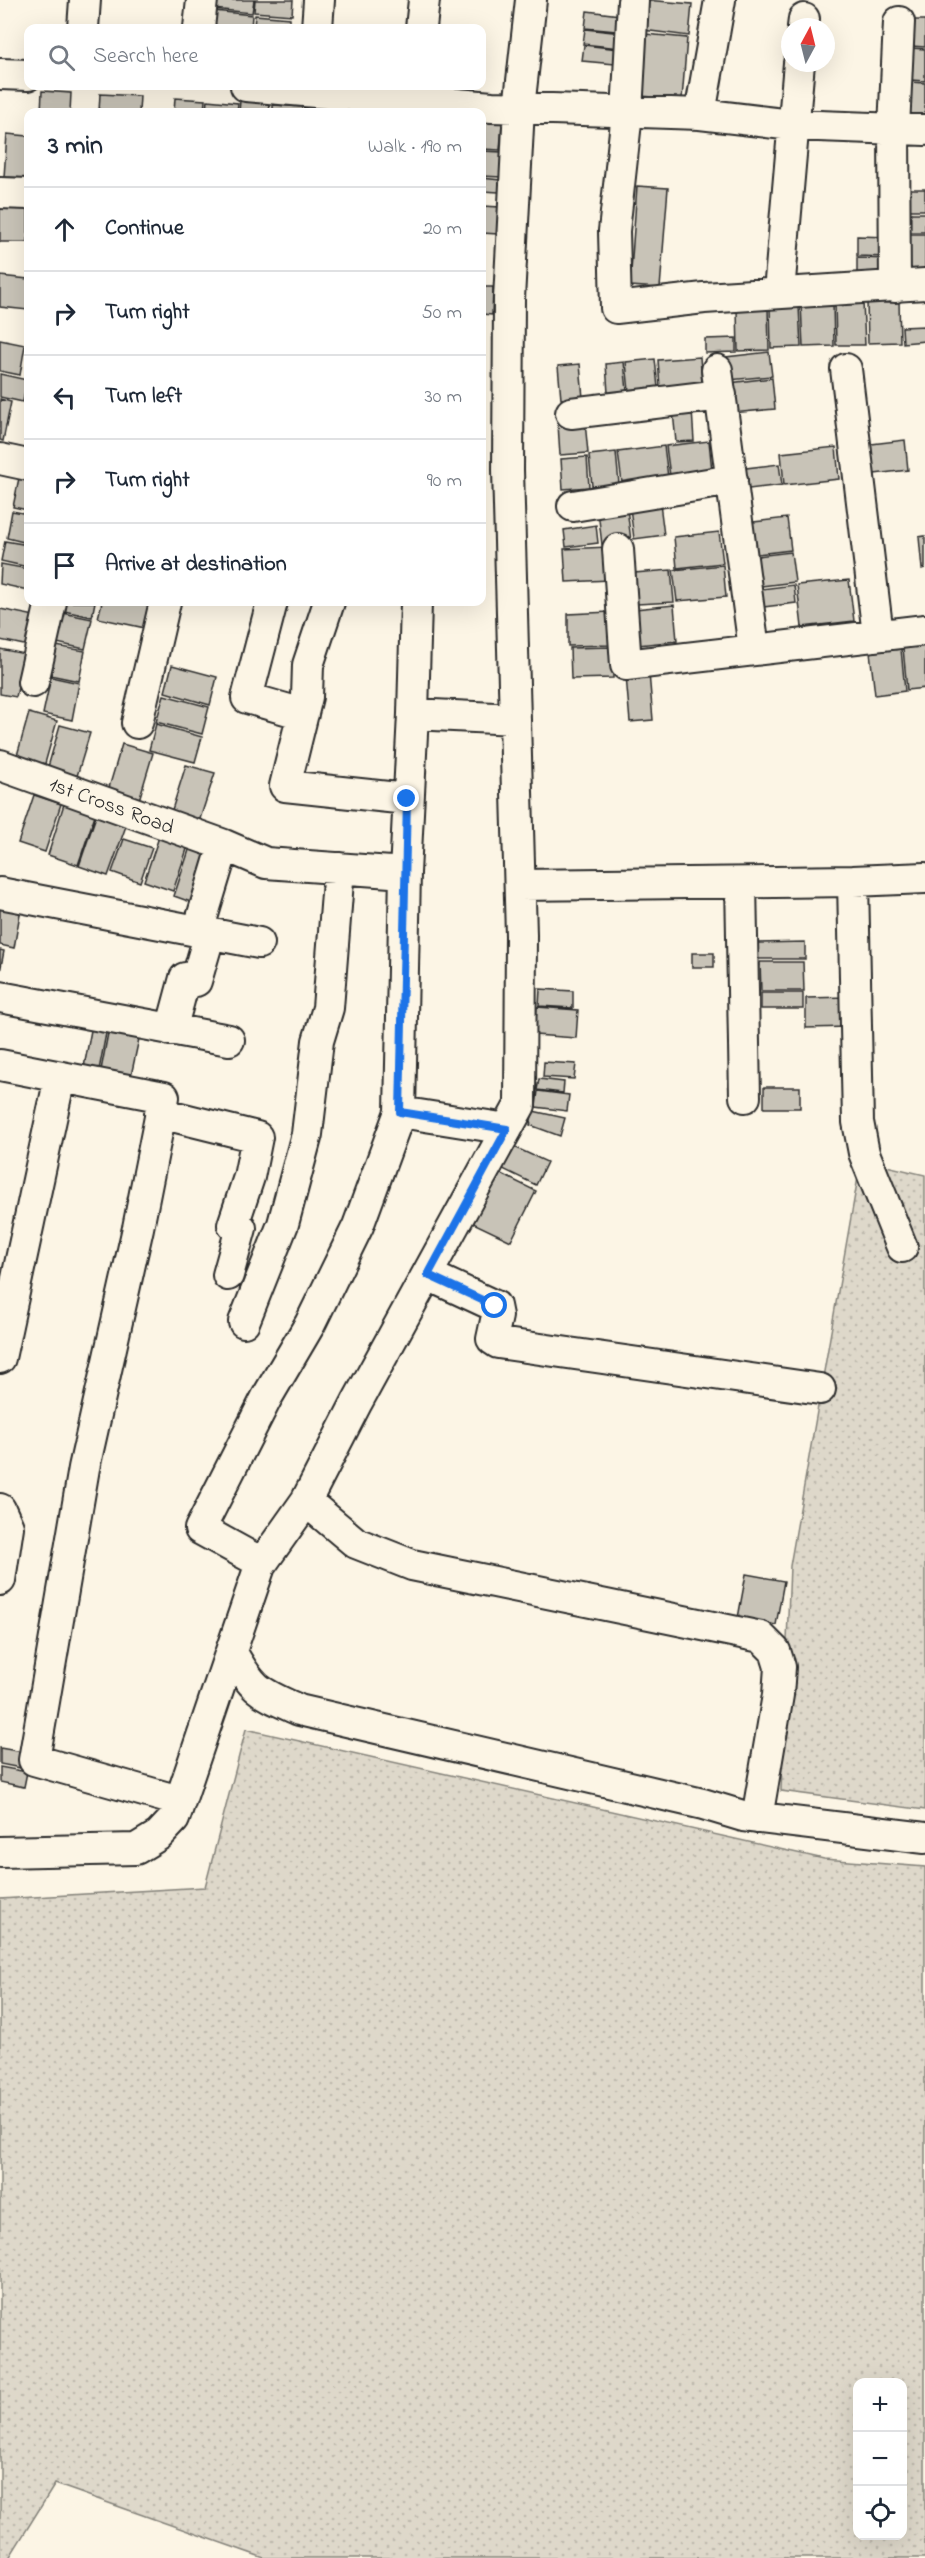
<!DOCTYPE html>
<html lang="en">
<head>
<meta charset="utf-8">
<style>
  body { margin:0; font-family:"Indie Flower",sans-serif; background:#f2f2f3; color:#1f2937 }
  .controls { position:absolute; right:18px; bottom:18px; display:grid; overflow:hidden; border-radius:12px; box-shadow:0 6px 24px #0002 }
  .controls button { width:54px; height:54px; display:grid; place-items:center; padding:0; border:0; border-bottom:2px solid #e0e1e3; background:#fff; color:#1f2937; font:30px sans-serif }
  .compass { position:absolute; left:781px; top:18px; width:54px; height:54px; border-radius:50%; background:#fff; box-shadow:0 6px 24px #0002; rotate:7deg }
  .stop { position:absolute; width:18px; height:18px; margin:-14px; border:4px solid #1a73e8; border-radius:50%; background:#fff }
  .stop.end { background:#1a73e8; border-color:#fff; box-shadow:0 2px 6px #0008 }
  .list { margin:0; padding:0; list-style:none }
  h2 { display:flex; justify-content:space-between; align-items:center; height:78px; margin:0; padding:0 24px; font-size:26px }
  h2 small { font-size:20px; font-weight:400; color:#747a83 }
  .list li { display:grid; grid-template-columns:39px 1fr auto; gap:18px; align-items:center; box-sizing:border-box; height:84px; padding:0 24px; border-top:2px solid #e0e1e3 }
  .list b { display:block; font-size:22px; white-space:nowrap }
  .list em { font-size:20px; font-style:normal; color:#747a83 }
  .icon { flex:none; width:33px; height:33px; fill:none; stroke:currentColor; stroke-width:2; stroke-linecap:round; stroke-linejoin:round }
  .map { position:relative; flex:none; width:925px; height:2558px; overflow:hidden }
  .search { position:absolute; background:#fff; box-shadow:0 6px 24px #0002; left:24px; top:24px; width:462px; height:66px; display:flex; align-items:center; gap:15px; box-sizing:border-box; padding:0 21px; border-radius:12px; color:#747a83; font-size:22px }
  .panel { position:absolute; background:#fff; box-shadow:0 6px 24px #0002; left:24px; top:108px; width:462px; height:498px; border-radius:12px }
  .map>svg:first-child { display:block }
  .grass { fill:url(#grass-dots); stroke:#84827a; stroke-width:1.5; fill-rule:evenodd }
  .building { fill:#c8c3b7; stroke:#2b2b2b; stroke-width:1.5 }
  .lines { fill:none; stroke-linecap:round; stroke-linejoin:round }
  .minor-casing { stroke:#2b2b2b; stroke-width:34 }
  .minor { stroke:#fcf5e5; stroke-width:30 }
  .route { stroke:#1a73e8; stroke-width:8 }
  .labels { text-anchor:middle; stroke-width:5; stroke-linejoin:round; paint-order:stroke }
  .street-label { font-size:21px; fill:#2b2b2b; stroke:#fcf5e5 }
</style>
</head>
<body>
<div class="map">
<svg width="925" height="2558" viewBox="0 0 925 2558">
  <defs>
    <pattern id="grass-dots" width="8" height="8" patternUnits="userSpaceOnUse" patternTransform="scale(1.5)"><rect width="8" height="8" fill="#ded8ca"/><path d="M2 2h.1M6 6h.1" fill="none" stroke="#bfbaae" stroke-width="1.8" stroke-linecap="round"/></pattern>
  </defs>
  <rect width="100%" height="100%" fill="#fcf5e5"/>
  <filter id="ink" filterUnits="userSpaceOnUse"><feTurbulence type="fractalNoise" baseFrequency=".0167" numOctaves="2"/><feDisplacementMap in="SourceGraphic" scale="12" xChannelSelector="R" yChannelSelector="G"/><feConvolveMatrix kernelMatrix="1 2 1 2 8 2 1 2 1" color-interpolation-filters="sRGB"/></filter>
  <g filter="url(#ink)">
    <!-- grass -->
    <path class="grass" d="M861 1160 925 1175V1810L781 1791 790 1566Z
      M246 1729 824 1859 925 1867V2558H264L55 2484 9 2558H0V1899L205 1887ZM858 2382H902V2536H858Z"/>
    <!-- building -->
    <path class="building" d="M214 0H254L252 13 213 9Z
      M255 0H293L292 15 254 12Z
      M646 0 692 4 689 36 643 30Z
      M214 11 252 15 251 28H212Z
      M587 11 628 16 627 32 585 28Z
      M255 15 290 18V28H254Z
      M912 20H925V47L911 46Z
      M585 29 622 33 620 48 583 44Z
      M645 34 687 38 682 99 640 96Z
      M584 45 627 50 626 65 582 61Z
      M911 48 925 49V81L910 80Z
      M909 82 925 83V115H908Z
      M42 91 71 93 70 112H41Z
      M100 94 140 96 139 112H99Z
      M175 98 205 100 204 112H174Z
      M207 100 238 103 237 112H206Z
      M240 101 270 104 269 112H239Z
      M273 105 304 107V112H273Z
      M306 107 337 110V112H306Z
      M340 110 369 112H339Z
      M482 122 502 123 500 150 482 149Z
      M7 134 28 136V178L4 177Z
      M482 151 502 152 501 177 482 176Z
      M482 178 500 180 499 192 482 191Z
      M637 186 668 188 660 288 630 286Z
      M909 189H925V210H909Z
      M0 206H28V242H0Z
      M482 206 500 207 498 234 482 233Z
      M910 213H925V232H910Z
      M910 234H925V275H910Z
      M857 236 889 237V257L857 256Z
      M857 258 889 259V279L857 278Z
      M0 276 28 279V310L0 307Z
      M482 287H493L492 315 482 314Z
      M899 301 900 342 868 343 867 302Z
      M863 302 865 345H836L835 303Z
      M833 303 834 346 803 347 801 304Z
      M799 306 801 347 771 348 770 307Z
      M768 308 769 350 738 351 737 309Z
      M925 326V341L903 343 902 327Z
      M736 338V352L705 353V339Z
      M0 340 25 345 20 375 0 371Z
      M769 352 772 376 729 380 726 357Z
      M700 357 702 384 660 387 658 360Z
      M655 359 658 388 629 391 626 362Z
      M624 362 627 391 608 393 606 364Z
      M580 364 583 398 561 399 558 366Z
      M0 374 27 380 23 402 0 397Z
      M772 378 775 409 732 413 729 383Z
      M0 399 11 402 3 441 0 440Z
      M692 410 694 441 676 442 673 412Z
      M585 422 588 453 560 455 558 424Z
      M905 440 908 470 866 475 863 445Z
      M709 441 712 471 670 476 666 446Z
      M664 446 668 477 622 483 618 452Z
      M836 447 839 479 784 485 781 453Z
      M616 452 619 484 592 486 589 455Z
      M587 457 589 487 563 489 561 459Z
      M779 464 782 485 741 490 738 469Z
      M19 478 28 480V510L13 507Z
      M660 504 664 535 634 539 630 508Z
      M627 508 631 541 602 545 598 511Z
      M12 511 28 514V543L7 538Z
      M787 518 791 550 749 555 745 523Z
      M596 525 598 543 566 547 564 530Z
      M719 532 723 563 677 568 674 537Z
      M925 536V568L922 569 919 537Z
      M5 541 28 545V567L1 561Z
      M608 547 610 580 566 582 564 549Z
      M791 552 795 582 753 587 749 557Z
      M1 564 28 569V590L0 584Z
      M723 565 726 597 677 601 673 570Z
      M671 570 674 602 637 604 634 573Z
      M849 580 854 621 802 627 797 585Z
      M794 585 796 603 755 608 753 590Z
      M66 602H95L92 617 64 611Z
      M102 602H150L145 628 98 618Z
      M674 605 677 641 638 645 635 609Z
      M0 609 35 616 29 646 0 640Z
      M610 612 611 645 568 646V614Z
      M63 613 92 619 85 649 57 643Z
      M925 645V688L907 690 903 648Z
      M56 646 85 651 79 681 50 675Z
      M612 647 613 678 571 679 570 648Z
      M0 649 25 654 16 697 0 694Z
      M901 649 905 691 875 695 870 652Z
      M172 665 217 677 210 705 165 692Z
      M649 673 653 720 630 722 626 676Z
      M51 677 79 683 72 720 43 714Z
      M164 695 209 707 202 734 156 722Z
      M29 713 57 721 44 767 16 759Z
      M156 724 202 737 195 762 149 750Z
      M60 725 90 733 77 776 48 767Z
      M122 744 153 753 139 800 108 791Z
      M186 765 215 773 199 822 171 813Z
      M34 795 61 804 45 852 18 843Z
      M64 804 95 815 78 865 48 855Z
      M96 816 126 826 108 876 79 866Z
      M159 837 188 846 173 891 144 881Z
      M124 839 152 848 140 882 112 872Z
      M190 847 218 856 202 906 174 896Z
      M0 904 21 908 14 948 0 945Z
      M805 942V959H758V943Z
      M0 950 4 951 0 972Z
      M692 953H714V967H692Z
      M760 962H803L804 991H761Z
      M540 989 573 991V1008L539 1006Z
      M761 993H803V1009H761Z
      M848 997 849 1027 806 1028V998Z
      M537 1007 578 1010 576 1038 535 1035Z
      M92 1025 107 1028 99 1070 84 1067Z
      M109 1028 140 1034 131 1076 101 1070Z
      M544 1062 576 1064 574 1079 543 1077Z
      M539 1079 564 1082 563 1093 537 1090Z
      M764 1087H800V1108H764Z
      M538 1091 569 1095 567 1111 536 1107Z
      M533 1111 565 1118 560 1136 530 1125Z
      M510 1145 547 1162 536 1185 499 1167Z
      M495 1171 536 1191 511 1241 471 1222Z
      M746 1574 784 1581 776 1625 738 1618Z
      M0 1748 29 1753 26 1769 0 1764Z
      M0 1767 27 1772 24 1787 0 1782Z"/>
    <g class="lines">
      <defs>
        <path id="minor" d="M531 0 519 108 509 299 508 470 521 935 520 1105 357 1402 306 1501 260 1566 231 1651C253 1691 259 1692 299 1710L703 1804 743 1816 925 1838
          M633 1 627 113 614 231 616 308 704 298 925 284
          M803 27 804 19
          M83 28 85 0
          M199 28 202 0
          M317 28 319 0
          M421 28 424 0
          M0 74 28 75
          M246 86 492 107 700 114 792 125 925 130
          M700 114 720 0
          M0 193 28 194
          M895 287 894 128 899 22
          M779 292 799 63
          M846 369 878 635
          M717 370 754 649
          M571 413 721 395
          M0 459 28 465
          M573 506 732 480
          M618 549 626 665 925 630
          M272 602 247 698 303 714
          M329 602 308 665 307 697 285 786 407 799
          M33 682 51 602
          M413 714 515 719
          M137 723 165 602
          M0 765 224 845 266 863 405 873
          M853 881 858 1122 864 1153 902 1247
          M741 883 745 1097
          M520 885 853 881 925 878
          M0 893 259 943
          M198 931 224 845
          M0 997 229 1040
          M171 1030 185 978 196 981 210 933
          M0 1065 164 1097 138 1228 84 1468 34 1760 179 1801
          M400 1112 507 1129
          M160 1113 257 1137 249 1177 233 1225 241 1228 228 1275
          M428 1275 495 1306 497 1316 492 1339 498 1343 820 1389
          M244 1322 283 1224 307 1134 318 1041 328 1008 339 868
          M0 1358 60 1077
          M306 1501 356 1543 412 1565 761 1637 775 1651 780 1667 778 1695 757 1818
          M0 1509 8 1527 0 1580
          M262 1563 200 1529 267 1397 310 1324 358 1226 400 1112 405 873 413 714 416 602
          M0 1852 136 1849 159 1835 174 1819 231 1651"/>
      </defs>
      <!-- minor casing -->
      <use href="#minor" class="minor-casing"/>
      <!-- minor -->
      <use href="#minor" class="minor"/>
    </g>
  </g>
  <g class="lines" filter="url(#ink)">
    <!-- route -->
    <path class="route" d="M407 799 400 1112 507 1129 428 1275 495 1306"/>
  </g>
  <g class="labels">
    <!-- street labels -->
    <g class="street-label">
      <text transform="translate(112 805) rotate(20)" y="7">1st Cross Road</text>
    </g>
  </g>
</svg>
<div class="controls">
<button>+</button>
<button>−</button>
<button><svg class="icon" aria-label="locate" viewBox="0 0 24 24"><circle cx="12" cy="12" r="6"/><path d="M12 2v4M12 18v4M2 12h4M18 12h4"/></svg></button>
</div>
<svg class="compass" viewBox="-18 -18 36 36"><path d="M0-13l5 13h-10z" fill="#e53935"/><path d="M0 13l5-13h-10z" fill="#747a83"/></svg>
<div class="stop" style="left:495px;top:1306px"></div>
<div class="stop end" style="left:407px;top:799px"></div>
<div class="search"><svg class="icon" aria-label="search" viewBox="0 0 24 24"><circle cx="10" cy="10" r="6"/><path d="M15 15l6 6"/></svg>Search here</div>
<section class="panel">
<h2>3 min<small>Walk · 190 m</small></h2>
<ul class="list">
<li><svg class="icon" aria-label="ahead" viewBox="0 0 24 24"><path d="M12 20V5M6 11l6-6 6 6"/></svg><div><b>Continue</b></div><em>20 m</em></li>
<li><svg class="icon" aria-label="right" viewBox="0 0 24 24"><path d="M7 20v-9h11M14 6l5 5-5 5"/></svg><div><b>Turn right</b></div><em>50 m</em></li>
<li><svg class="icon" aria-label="left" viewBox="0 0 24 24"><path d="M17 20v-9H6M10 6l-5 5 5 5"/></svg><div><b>Turn left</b></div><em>30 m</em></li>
<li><svg class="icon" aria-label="right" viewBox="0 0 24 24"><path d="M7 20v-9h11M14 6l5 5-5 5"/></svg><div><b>Turn right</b></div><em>90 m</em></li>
<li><svg class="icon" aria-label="arrive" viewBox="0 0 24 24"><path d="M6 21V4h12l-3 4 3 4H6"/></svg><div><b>Arrive at destination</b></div></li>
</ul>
</section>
</div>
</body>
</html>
